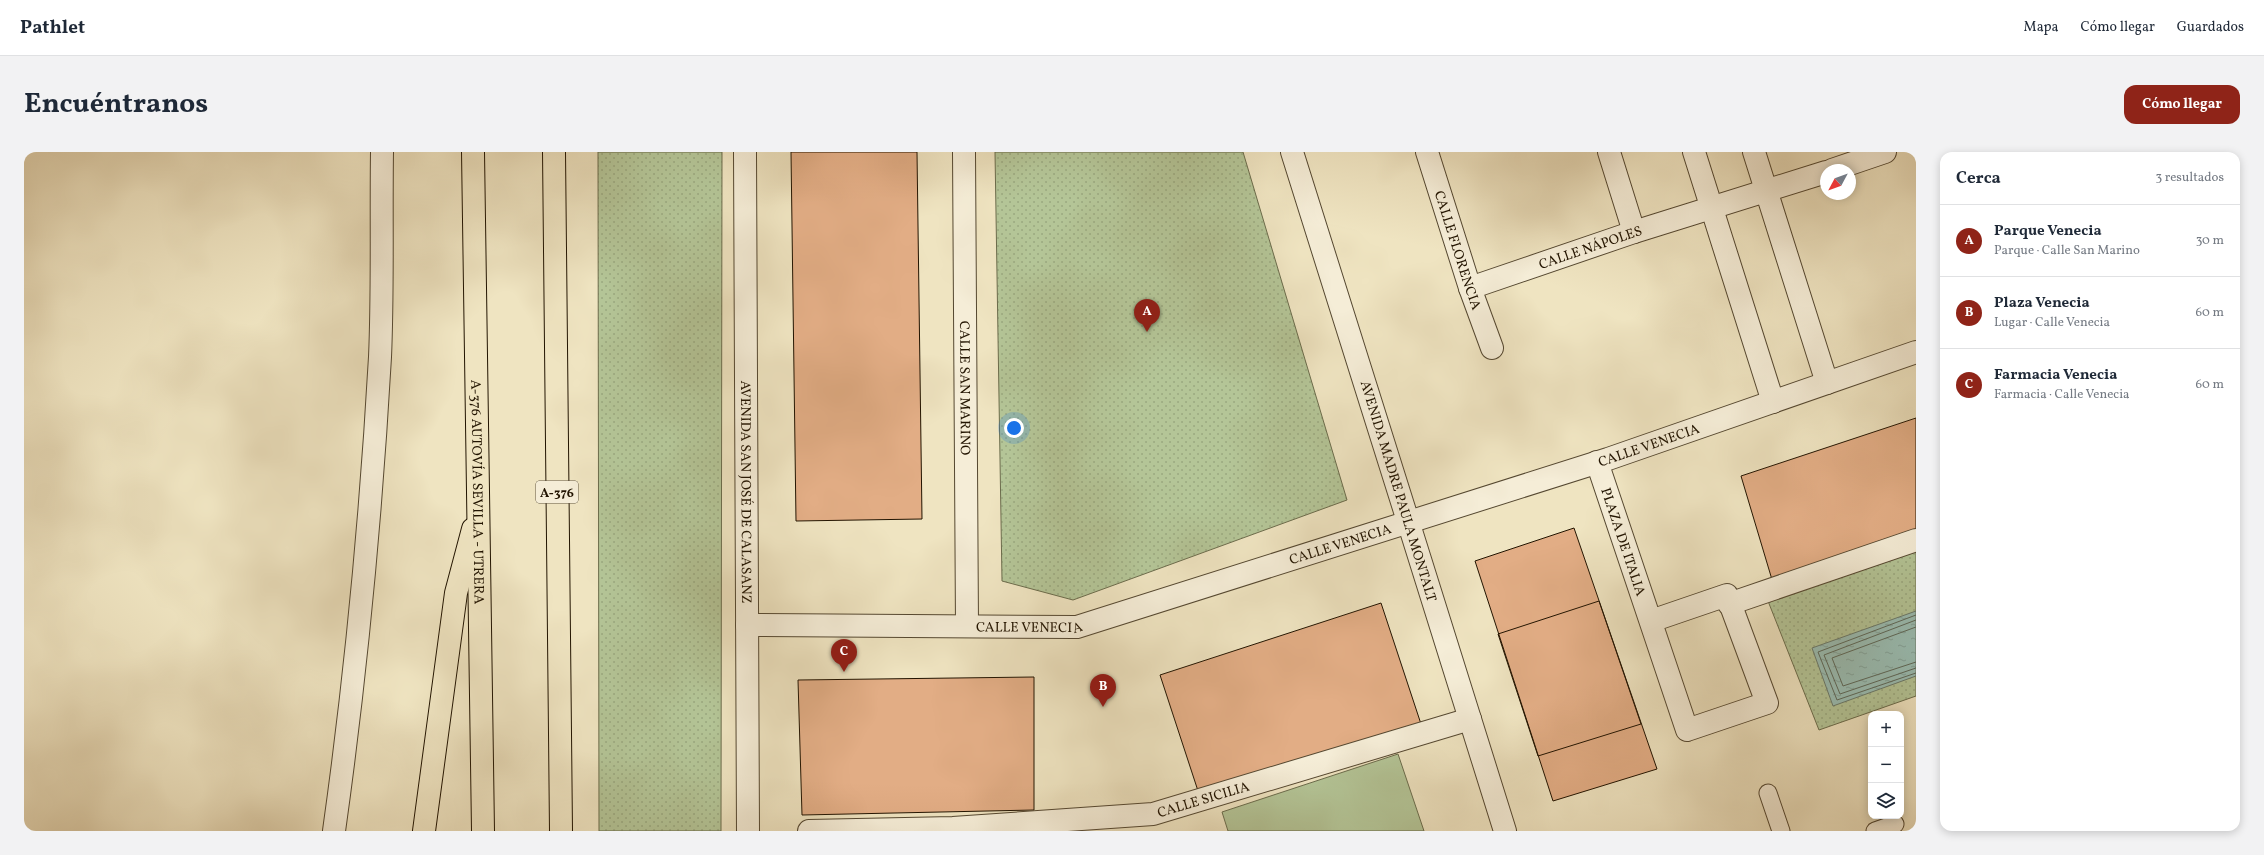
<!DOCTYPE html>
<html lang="es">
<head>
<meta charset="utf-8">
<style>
  body { margin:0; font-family:Vollkorn,serif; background:#f2f2f3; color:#1f2937 }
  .controls { position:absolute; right:12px; bottom:12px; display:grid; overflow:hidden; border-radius:8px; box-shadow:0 2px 10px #0003 }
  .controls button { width:36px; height:36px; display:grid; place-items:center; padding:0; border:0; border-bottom:1px solid #e0e1e3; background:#fff; color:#1f2937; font:20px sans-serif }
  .compass { position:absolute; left:1796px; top:12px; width:36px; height:36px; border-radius:50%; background:#fff; box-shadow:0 2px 10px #0003; rotate:229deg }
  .you { position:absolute; left:990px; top:276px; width:14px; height:14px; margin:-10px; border:3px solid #fff; border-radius:50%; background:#1a73e8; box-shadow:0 0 0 6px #1a73e833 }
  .badge { display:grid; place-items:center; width:26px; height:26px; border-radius:50%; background:#8f2418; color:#fff; font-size:13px; font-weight:700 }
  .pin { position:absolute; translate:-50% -33px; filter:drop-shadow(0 1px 2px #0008) }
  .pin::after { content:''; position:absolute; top:21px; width:14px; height:12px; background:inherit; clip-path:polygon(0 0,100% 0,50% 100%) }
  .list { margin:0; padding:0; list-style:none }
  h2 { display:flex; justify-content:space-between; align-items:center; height:52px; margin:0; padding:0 16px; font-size:17px }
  h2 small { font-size:13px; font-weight:400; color:#747a83 }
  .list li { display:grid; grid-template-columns:26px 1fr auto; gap:12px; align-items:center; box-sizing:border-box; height:72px; padding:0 16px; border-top:1px solid #e0e1e3 }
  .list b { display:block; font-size:15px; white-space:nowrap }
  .list p { margin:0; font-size:13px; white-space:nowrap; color:#747a83 }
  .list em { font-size:13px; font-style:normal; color:#747a83 }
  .icon { flex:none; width:22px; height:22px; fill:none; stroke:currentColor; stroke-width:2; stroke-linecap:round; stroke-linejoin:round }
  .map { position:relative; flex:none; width:1892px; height:679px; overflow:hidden; border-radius:12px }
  header { display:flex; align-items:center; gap:24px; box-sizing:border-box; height:56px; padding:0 20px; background:#fff; border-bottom:1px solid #e0e1e3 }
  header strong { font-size:19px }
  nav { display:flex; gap:22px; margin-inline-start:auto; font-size:14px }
  .intro { display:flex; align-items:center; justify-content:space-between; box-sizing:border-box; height:96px; padding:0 24px }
  h1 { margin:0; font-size:28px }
  .button { padding:10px 18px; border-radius:12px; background:#8f2418; color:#fff; font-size:14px; font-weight:700 }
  main { display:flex; gap:24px; padding:0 24px }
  aside { flex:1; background:#fff; border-radius:12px; box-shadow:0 2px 10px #0003 }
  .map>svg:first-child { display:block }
  .grass { fill:url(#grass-dots); stroke:#6b6c4c }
  .garden { fill:#b4c597; stroke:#6b6c4c }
  .water { fill:url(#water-ripples); stroke:#6a7a6c }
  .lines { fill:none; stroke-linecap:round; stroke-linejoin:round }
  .shore { stroke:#5e695a; stroke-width:1 }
  .building { fill:#e2ad85; stroke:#221401 }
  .service-casing { stroke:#554831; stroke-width:19 }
  .pedestrian-casing { stroke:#554831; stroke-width:24 }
  .minor-casing { stroke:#554831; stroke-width:24 }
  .tertiary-casing { stroke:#554831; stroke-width:24 }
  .motorway-casing { stroke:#221401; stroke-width:24 }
  .service { stroke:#f5edd7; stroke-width:17 }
  .pedestrian { stroke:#f5edd7; stroke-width:22 }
  .minor { stroke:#f5edd7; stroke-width:22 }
  .tertiary { stroke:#f5edd7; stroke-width:22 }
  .motorway { stroke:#efe4c1; stroke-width:22 }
  .labels { text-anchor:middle; stroke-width:3; stroke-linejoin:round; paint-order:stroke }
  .shield { fill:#f5edd7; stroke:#615541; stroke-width:1 }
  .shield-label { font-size:13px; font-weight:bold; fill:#221401 }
  .street-label { font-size:14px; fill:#221401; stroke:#f5edd7 }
</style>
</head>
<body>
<header>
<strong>Pathlet</strong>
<nav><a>Mapa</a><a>Cómo llegar</a><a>Guardados</a></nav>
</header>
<div class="intro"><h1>Encuéntranos</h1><a class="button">Cómo llegar</a></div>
<main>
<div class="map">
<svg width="1892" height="679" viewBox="0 0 1892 679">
  <defs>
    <pattern id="grass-dots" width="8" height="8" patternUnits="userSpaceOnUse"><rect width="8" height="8" fill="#b4c597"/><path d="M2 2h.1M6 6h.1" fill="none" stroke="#9aa880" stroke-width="1.8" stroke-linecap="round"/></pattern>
    <pattern id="water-ripples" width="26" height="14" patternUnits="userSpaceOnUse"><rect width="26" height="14" fill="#9abeb4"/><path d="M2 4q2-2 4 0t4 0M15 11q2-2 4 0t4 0" fill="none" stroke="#84a299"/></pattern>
  </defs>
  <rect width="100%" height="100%" fill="#efe4c1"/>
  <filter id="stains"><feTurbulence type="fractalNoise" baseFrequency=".005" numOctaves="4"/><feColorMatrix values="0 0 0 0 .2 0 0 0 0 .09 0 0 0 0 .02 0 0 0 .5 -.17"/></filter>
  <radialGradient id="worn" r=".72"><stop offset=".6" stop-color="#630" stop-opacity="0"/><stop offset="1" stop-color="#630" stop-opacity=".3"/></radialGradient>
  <!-- grass -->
  <path class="grass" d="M574 0H698L697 679H575Z
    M971 0H1219L1323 348 1049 448 978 429Z
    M1892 394V544L1795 578 1742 444Z"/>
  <!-- garden -->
  <path class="garden" d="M1374 602 1400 679H1204L1198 660Z"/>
  <!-- water -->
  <path class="water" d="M1892 459V524L1809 554 1788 496Z"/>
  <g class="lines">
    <!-- shore -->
    <path class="shore" d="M1892 463 1794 500 1813 548 1892 521
      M1892 468 1800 503 1816 542 1892 516
      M1892 475 1808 506 1819 534 1892 510"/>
  </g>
  <!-- building -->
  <path class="building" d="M767 0H893L898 367 772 369Z
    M1892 266V384L1749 431 1717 324Z
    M1550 376 1633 617 1529 649 1451 409Z
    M1575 449 1617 572 1514 604 1474 482Z
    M1357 451 1397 572 1176 645 1136 523Z
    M1010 525V658L778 663 774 528Z"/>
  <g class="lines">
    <defs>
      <path id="service" d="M1744 641 1757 679
        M1851 679 1871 672"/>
      <g id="pedestrian">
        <path d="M1705 452 1892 388"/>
        <path id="s1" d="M785 679 929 676 1129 662 1446 567"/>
      </g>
      <g id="minor">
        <path id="s2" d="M940 0 943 473"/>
        <path id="s3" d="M1403 0 1446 136 1468 196"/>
        <path d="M1585 0 1610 80"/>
        <path d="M1670 0 1749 250"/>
        <path d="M1730 0 1803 231"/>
        <path d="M1808 18 1861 0"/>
        <path id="s4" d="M1446 136 1610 80 1802 20"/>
        <path id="s5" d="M1573 310 1663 578 1743 551 1703 443 1627 469"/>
        <path d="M1384 369 1481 679"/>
        <path id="s6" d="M723 473 1053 475 1584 307 1892 200"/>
        <path d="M310 679C332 522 347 364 356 205 359 137 357 68 358 0"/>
      </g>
      <g id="tertiary">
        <path id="s7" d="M721 0 724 679"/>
        <path d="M1268 0 1384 369"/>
      </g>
      <g id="motorway">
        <path id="s8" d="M449 0 459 679"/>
        <path d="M530 0 537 679"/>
        <path d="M400 679 432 441 449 377"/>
      </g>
    </defs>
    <!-- service casing -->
    <use href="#service" class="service-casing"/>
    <!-- pedestrian casing -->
    <use href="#pedestrian" class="pedestrian-casing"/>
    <!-- minor casing -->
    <use href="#minor" class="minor-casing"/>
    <!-- tertiary casing -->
    <use href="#tertiary" class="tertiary-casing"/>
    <!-- motorway casing -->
    <use href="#motorway" class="motorway-casing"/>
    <!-- service -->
    <use href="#service" class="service"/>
    <!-- pedestrian -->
    <use href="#pedestrian" class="pedestrian"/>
    <!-- minor -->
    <use href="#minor" class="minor"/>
    <!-- tertiary -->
    <use href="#tertiary" class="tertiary"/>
    <!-- motorway -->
    <use href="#motorway" class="motorway"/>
  </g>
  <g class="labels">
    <!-- shield labels -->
    <rect class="shield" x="512" y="329" width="42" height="22" rx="3"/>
    <g class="shield-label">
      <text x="533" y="345">A-376</text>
    </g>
    <!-- street labels -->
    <g class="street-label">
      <text dy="5" stroke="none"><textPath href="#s4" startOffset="127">CALLE NÁPOLES</textPath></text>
      <text dy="5" stroke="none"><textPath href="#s3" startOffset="103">CALLE FLORENCIA</textPath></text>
      <text dy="5" stroke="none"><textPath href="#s2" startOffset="236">CALLE SAN MARINO</textPath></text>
      <text dy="5" stroke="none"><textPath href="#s6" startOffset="930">CALLE VENECIA</textPath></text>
      <text dy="5" stroke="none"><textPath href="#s8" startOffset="340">A-376 AUTOVÍA SEVILLA - UTRERA</textPath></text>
      <text transform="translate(1375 339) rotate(73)" y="5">AVENIDA MADRE PAULA MONTALT</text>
      <text dy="5" stroke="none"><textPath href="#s7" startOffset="340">AVENIDA SAN JOSÉ DE CALASANZ</textPath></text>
      <text dy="5" stroke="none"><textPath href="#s5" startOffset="84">PLAZA DE ITALIA</textPath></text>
      <text dy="5" stroke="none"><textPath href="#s6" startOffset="606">CALLE VENECIA</textPath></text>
      <text dy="5" stroke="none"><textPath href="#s6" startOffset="282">CALLE VENECIA</textPath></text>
      <text dy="5" stroke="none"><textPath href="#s1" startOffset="397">CALLE SICILIA</textPath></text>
    </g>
  </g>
  <rect width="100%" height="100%" filter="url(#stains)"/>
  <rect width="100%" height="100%" fill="url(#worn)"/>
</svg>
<div class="controls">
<button>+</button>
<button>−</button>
<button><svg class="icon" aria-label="layers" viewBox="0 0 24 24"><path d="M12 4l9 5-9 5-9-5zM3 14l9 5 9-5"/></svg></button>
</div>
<svg class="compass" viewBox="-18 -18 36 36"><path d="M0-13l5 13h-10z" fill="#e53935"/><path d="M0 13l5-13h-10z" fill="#747a83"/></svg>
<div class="you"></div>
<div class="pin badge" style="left:1123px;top:180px">A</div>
<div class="pin badge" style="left:1079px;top:555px">B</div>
<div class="pin badge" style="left:820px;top:520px">C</div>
</div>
<aside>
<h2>Cerca<small>3 resultados</small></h2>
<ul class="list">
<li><span class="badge">A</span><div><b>Parque Venecia</b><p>Parque · Calle San Marino</p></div><em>30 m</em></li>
<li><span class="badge">B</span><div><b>Plaza Venecia</b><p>Lugar · Calle Venecia</p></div><em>60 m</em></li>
<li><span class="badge">C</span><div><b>Farmacia Venecia</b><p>Farmacia · Calle Venecia</p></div><em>60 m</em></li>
</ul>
</aside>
</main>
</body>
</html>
